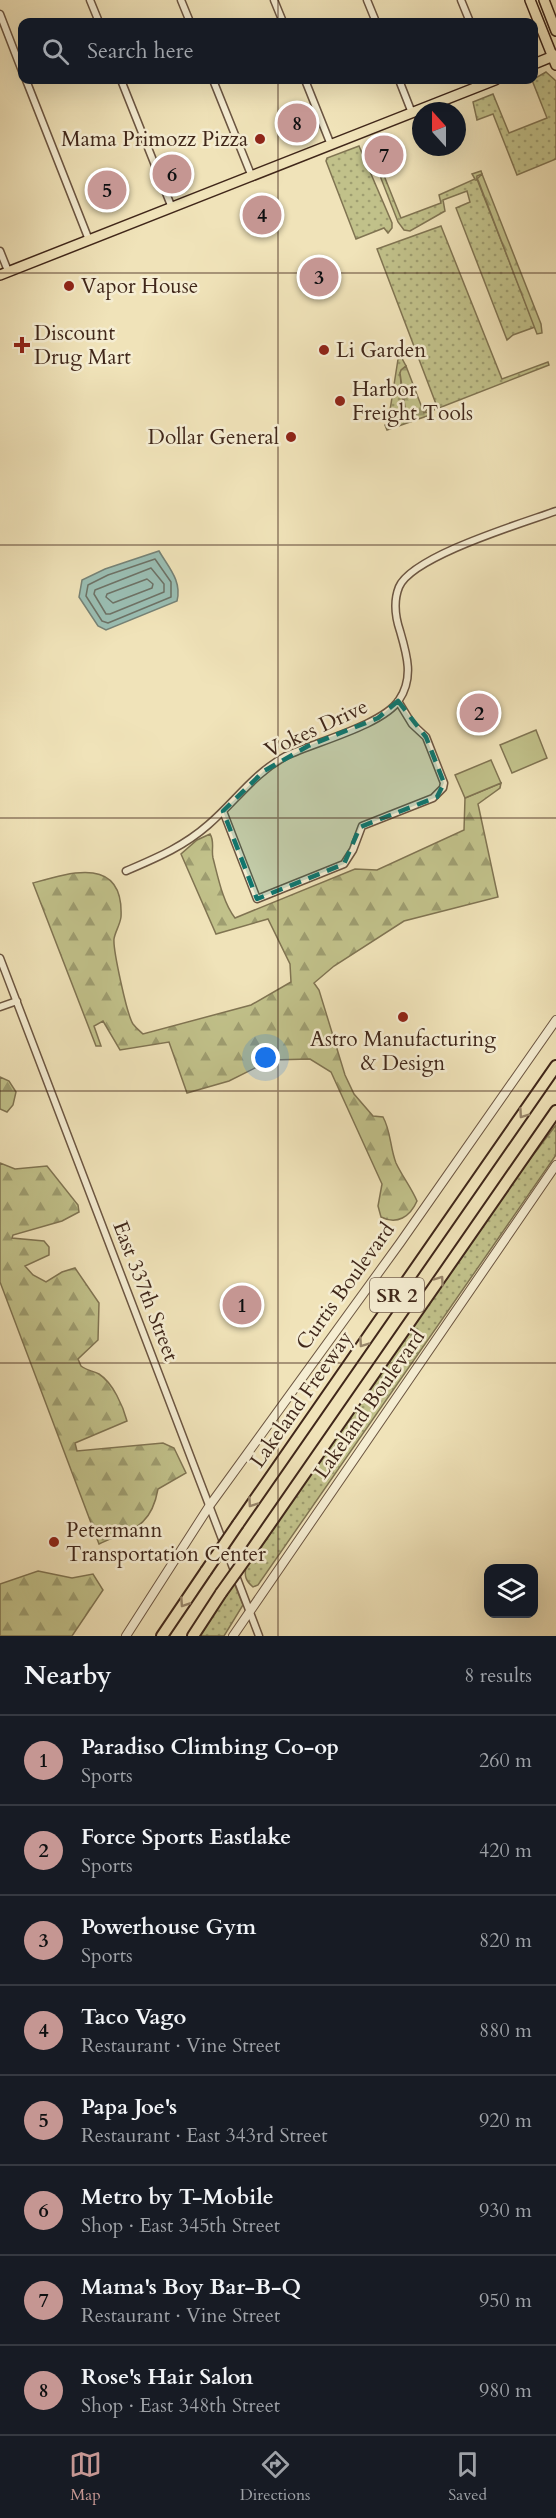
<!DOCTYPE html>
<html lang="en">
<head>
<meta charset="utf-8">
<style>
  body { margin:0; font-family:Cardo,serif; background:#20242c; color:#f1f3f6 }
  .controls { position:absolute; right:18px; bottom:18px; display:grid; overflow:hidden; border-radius:12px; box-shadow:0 6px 24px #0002 }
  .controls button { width:54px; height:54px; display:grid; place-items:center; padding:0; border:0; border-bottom:2px solid #363941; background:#171b24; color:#f1f3f6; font:30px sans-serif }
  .compass { position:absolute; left:412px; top:102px; width:54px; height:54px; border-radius:50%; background:#171b24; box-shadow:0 6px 24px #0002; rotate:339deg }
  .you { position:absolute; left:266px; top:1058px; width:21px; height:21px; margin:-15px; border:4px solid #fff; border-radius:50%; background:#1a73e8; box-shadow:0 0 0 9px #1a73e833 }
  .badge { display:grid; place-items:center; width:39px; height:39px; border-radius:50%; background:#c59692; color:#111; font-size:20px; font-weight:700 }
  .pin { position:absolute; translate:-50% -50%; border:3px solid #fff; box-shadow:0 2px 6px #0006 }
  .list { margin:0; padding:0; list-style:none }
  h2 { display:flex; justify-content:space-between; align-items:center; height:78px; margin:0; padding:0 24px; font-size:26px }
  h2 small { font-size:20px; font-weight:400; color:#9ea1a6 }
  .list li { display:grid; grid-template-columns:39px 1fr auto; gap:18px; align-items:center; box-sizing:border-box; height:90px; padding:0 24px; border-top:2px solid #363941 }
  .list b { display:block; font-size:22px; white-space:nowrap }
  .list p { margin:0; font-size:20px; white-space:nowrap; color:#9ea1a6 }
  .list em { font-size:20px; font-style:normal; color:#9ea1a6 }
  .icon { flex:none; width:33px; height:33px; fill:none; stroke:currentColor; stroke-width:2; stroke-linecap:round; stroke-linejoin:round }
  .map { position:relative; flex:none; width:556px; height:1636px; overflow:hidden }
  .search { position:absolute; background:#171b24; box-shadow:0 6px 24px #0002; left:18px; right:18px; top:18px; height:66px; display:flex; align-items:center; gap:15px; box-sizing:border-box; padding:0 21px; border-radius:12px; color:#9ea1a6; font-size:22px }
  .sheet { height:798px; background:#171b24 }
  nav { display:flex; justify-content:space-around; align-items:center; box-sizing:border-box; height:84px; border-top:2px solid #363941; background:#171b24; font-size:16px; color:#9ea1a6 }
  nav a { display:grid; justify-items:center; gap:3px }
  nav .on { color:#c59692 }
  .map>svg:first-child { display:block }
  .grass { fill:url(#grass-dots); stroke:#807452; stroke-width:1.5 }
  .forest { fill:url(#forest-firs); stroke:#807452; stroke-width:1.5 }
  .park { fill:#c1c18a; stroke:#807452; stroke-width:1.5 }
  .water { fill:#9abeb3; stroke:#768276; stroke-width:1.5 }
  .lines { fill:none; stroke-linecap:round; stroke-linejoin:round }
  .shore { stroke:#6d7266; stroke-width:1.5 }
  .minor-casing { stroke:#6c5642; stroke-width:9 }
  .tertiary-casing { stroke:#6c5642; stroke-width:10 }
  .primary-casing { stroke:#40271a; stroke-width:12 }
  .motorway-casing { stroke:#40271a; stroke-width:14 }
  .minor { stroke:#f5edd2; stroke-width:6 }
  .tertiary { stroke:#f5edd2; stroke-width:8 }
  .primary { stroke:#f0e3b9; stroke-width:9 }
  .motorway { stroke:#f0e3b9; stroke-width:10 }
  .motorway-bridge-casing { stroke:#40271a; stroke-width:14; stroke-linecap:butt }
  .motorway-bridge { stroke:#f0e3b9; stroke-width:10 }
  .oneway { stroke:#98856a }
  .marked { fill:#0f766e; fill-opacity:0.2; stroke:#0f766e; stroke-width:4.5; stroke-dasharray:12 8; stroke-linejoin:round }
  .grid { fill:none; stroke:#40271a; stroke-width:1.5; stroke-opacity:0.55 }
  .poi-dot { fill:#8f2418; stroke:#f5edd2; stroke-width:2 }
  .labels { text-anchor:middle; stroke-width:5; stroke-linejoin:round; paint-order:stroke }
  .shield { fill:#f5edd2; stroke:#766251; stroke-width:1.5 }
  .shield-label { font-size:20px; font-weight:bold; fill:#40271a }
  .poi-label { font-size:21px; fill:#40271a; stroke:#f5edd2; text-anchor:start }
  .street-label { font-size:21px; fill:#40271a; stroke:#f5edd2 }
</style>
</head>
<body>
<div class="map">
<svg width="556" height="1636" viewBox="0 0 556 1636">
  <defs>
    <pattern id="grass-dots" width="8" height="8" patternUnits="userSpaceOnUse" patternTransform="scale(1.5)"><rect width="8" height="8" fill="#c1c18a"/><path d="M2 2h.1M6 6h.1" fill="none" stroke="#9e9d70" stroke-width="1.8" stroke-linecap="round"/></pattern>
    <pattern id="forest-firs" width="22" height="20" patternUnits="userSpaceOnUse" patternTransform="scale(1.5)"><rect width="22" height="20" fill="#c1c18a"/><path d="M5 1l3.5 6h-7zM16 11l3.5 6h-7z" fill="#9e9d70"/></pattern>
  </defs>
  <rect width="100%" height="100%" fill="#f0e3b9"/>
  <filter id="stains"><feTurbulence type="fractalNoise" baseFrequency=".00333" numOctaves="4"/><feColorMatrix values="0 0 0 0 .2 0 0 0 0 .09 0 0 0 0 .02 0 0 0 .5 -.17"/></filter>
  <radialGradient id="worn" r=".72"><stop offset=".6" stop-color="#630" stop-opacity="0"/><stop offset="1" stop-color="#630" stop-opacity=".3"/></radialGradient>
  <!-- grass -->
  <path class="grass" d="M546 72 556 81V159L517 175 493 114 477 120 473 102 493 94 509 133 547 118 532 80Z
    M371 143 401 218 441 203 439 195 475 179 472 174 481 171 482 174 477 176V179L535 327 513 335 507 340 456 208 470 202 467 191 443 200 445 211 410 231 404 230 398 222 368 145Z
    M359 146 392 223V228L388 233 384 228 356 239 326 161 327 158Z
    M441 226 502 379 548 362 549 365 426 413 425 411 436 404 377 249Z
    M399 353 406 366 400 373 403 404 406 413 403 416 388 423Z
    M556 1125V1155L258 1585 253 1587C246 1581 244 1576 246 1567L514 1180Z
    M234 1583 243 1605 224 1636H198Z"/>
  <!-- forest -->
  <path class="forest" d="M482 174 541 324 542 333 537 334 478 180H476Z
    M406 366 424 413 433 411 427 416 387 430 385 425 406 414 400 373 401 370Z
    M501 783 500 788 478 804 498 897 404 921 334 966 314 983 319 990 345 1075 354 1094 373 1116 383 1117C391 1131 390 1148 396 1163 402 1176 411 1187 417 1201 410 1217 397 1225 381 1217L378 1206 382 1184 331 1072 310 1059 271 1060 229 1081 187 1093 169 1042 120 1050 103 1021 94 1026 101 1046H96L33 883C71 872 124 856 121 917 120 925 115 932 114 939 113 950 127 1015 133 1024 136 1028 140 1031 143 1034L251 1005 291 982 290 964 268 919 216 934 181 854 197 840 210 834C215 842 211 849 213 858 218 877 223 903 235 918L355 869 377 870 464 830 465 798Z
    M0 1077 9 1081 16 1092 13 1105 7 1112 0 1109Z
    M0 1163 15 1169 47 1166 78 1205 79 1212 62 1221 13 1235 12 1238 44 1241 49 1247V1255L25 1266 33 1275 46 1282 62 1272 75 1268 99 1303 98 1340 78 1359 81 1366C86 1370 93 1371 99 1374 113 1383 123 1406 127 1421L75 1443 77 1451 163 1443 174 1448 186 1473 158 1489C151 1528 132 1529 99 1544L0 1282Z
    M38 1571 72 1578 93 1574 103 1590 72 1636H0V1584Z"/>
  <!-- park -->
  <path class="park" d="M536 730 547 758 512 773 500 745Z
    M491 760 501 783 465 798 455 775Z"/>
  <!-- water -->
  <path class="water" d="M159 551C169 568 182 581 177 601L106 630 98 626 79 597 82 580 105 569Z"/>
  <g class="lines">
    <!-- shore -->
    <path class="shore" d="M155 559 171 582V597L108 623 102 621 86 596 88 585 108 575Z
      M151 568 164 584V592L110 614H106L94 594 95 590Z
      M147 579 153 584 152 588 113 603 106 597 107 594Z"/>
    <defs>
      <path id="minor" d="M90 0 99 22
        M181 0 190 22
        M274 0 283 22
        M367 0 376 22
        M461 0 470 22
        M0 14 22 71
        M26 80 89 240
        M121 80 172 208
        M213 80 252 177
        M305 80 331 145
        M399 80 412 113
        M0 251 8 271
        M223 811 257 899 344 864 353 850 362 826 433 798 443 788 444 783 426 737 412 724 398 701
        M126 871C156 858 183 847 208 825 235 802 254 773 286 756 315 742 383 725 399 700 414 678 407 655 400 631 395 616 393 602 399 587 412 556 523 523 556 511
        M0 958 259 1636
        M0 1007 17 1001"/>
      <path id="tertiary" d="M126 1636 210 1505 400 1243 556 1020
        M233 1636 556 1165"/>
      <path id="primary" d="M530 0 556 65
        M544 0 556 31
        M534 64 556 55
        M0 275 495 80"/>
      <path id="motorway" d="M238 1524 556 1066
        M251 1551 556 1111
        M162 1636 206 1571
        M193 1636 221 1593"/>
    </defs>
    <!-- minor casing -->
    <use href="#minor" class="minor-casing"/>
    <!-- tertiary casing -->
    <use href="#tertiary" class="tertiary-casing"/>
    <!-- primary casing -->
    <use href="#primary" class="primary-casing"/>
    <!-- motorway casing -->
    <use href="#motorway" class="motorway-casing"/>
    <!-- minor -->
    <use href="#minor" class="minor"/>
    <!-- tertiary -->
    <use href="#tertiary" class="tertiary"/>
    <!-- primary -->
    <use href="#primary" class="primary"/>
    <!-- motorway -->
    <use href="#motorway" class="motorway"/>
    <defs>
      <path id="motorway-bridge" d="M206 1571 238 1524
        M221 1593 251 1551"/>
    </defs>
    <!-- motorway-bridge casing -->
    <use href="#motorway-bridge" class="motorway-bridge-casing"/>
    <!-- motorway-bridge -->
    <use href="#motorway-bridge" class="motorway-bridge"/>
  </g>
  <!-- one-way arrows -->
  <defs><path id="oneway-chevron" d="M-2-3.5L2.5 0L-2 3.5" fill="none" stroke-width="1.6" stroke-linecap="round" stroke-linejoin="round" transform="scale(1.5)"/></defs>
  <g class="oneway">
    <use href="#oneway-chevron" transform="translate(523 1114) rotate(125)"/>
    <use href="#oneway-chevron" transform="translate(440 1280) rotate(-55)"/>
    <use href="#oneway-chevron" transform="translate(363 1343) rotate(125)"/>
    <use href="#oneway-chevron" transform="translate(252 1503) rotate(125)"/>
    <use href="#oneway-chevron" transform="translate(184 1603) rotate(124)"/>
  </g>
  <!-- marked area -->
  <path class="marked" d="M398 701 426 737 444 783 437 797 360 827 344 864 257 899 223 811 264 771 308 746 378 718Z"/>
  <!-- grid -->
  <path class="grid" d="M278 0V22M278 80V1636M0 273H556M0 545H556M0 818H556M0 1091H556M0 1363H556"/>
  <!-- markers -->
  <g class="poi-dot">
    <circle cx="260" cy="139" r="6"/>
    <circle cx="69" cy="286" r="6"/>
    <path d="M19 336h6v6h6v6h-6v6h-6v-6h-6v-6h6z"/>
    <circle cx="324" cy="350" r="6"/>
    <circle cx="340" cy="401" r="6"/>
    <circle cx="291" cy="437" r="6"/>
    <circle cx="403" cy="1017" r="6"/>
    <circle cx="54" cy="1542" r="6"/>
  </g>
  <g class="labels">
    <!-- shield labels -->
    <rect class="shield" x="370" y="1278" width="54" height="34" rx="4.5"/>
    <g class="shield-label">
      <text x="397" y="1302">SR 2</text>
    </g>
    <!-- poi labels -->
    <g class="poi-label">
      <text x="248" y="146" text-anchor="end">Mama Primozz Pizza</text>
      <text x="81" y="293">Vapor House</text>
      <text x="34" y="340">Discount<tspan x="34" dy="24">Drug Mart</tspan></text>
      <text x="336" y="357">Li Garden</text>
      <text x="352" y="396">Harbor<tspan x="352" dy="24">Freight Tools</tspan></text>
      <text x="279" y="444" text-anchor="end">Dollar General</text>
      <text x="403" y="1046" text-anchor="middle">Astro Manufacturing<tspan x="403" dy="24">&amp; Design</tspan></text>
      <text x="66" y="1537">Petermann<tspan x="66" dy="24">Transportation Center</tspan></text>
    </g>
    <!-- street labels -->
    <g class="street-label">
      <text transform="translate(316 728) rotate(-25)" y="7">Vokes Drive</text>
      <text transform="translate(345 1286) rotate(-54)" y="7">Curtis Boulevard</text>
      <text transform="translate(146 1291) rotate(69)" y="7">East 337th Street</text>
      <text transform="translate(301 1399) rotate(-55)" y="7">Lakeland Freeway</text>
      <text transform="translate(369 1404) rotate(-55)" y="7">Lakeland Boulevard</text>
    </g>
  </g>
  <rect width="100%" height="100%" filter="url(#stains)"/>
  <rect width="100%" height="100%" fill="url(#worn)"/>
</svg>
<div class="controls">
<button><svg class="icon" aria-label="layers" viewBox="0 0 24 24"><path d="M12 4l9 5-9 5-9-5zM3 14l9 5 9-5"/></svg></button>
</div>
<svg class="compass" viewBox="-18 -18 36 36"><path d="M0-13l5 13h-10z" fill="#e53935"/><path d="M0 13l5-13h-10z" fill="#9ea1a6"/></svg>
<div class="you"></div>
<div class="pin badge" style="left:242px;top:1305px">1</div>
<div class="pin badge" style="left:479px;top:713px">2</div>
<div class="pin badge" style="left:319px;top:277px">3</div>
<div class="pin badge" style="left:262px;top:215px">4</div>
<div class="pin badge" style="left:107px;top:190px">5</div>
<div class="pin badge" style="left:172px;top:174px">6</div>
<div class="pin badge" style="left:384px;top:155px">7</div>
<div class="pin badge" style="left:297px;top:123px">8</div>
<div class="search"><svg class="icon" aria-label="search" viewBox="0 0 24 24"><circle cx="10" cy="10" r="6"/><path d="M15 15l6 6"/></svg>Search here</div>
</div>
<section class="sheet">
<h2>Nearby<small>8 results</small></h2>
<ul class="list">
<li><span class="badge">1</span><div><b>Paradiso Climbing Co-op</b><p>Sports</p></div><em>260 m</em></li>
<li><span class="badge">2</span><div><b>Force Sports Eastlake</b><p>Sports</p></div><em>420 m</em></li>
<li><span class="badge">3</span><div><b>Powerhouse Gym</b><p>Sports</p></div><em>820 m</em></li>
<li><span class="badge">4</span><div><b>Taco Vago</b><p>Restaurant · Vine Street</p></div><em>880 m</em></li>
<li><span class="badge">5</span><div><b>Papa Joe's</b><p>Restaurant · East 343rd Street</p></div><em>920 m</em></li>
<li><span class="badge">6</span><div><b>Metro by T-Mobile</b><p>Shop · East 345th Street</p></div><em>930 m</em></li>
<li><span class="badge">7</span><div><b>Mama's Boy Bar-B-Q</b><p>Restaurant · Vine Street</p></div><em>950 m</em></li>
<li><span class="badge">8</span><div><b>Rose's Hair Salon</b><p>Shop · East 348th Street</p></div><em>980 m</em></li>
</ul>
</section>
<nav>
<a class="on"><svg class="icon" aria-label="map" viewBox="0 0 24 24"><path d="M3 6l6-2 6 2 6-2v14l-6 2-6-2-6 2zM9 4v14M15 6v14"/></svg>Map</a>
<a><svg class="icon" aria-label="directions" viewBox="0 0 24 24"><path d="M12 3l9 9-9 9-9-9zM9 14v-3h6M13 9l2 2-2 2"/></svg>Directions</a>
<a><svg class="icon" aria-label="saved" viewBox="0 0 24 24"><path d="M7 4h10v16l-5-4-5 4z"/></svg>Saved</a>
</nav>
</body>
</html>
